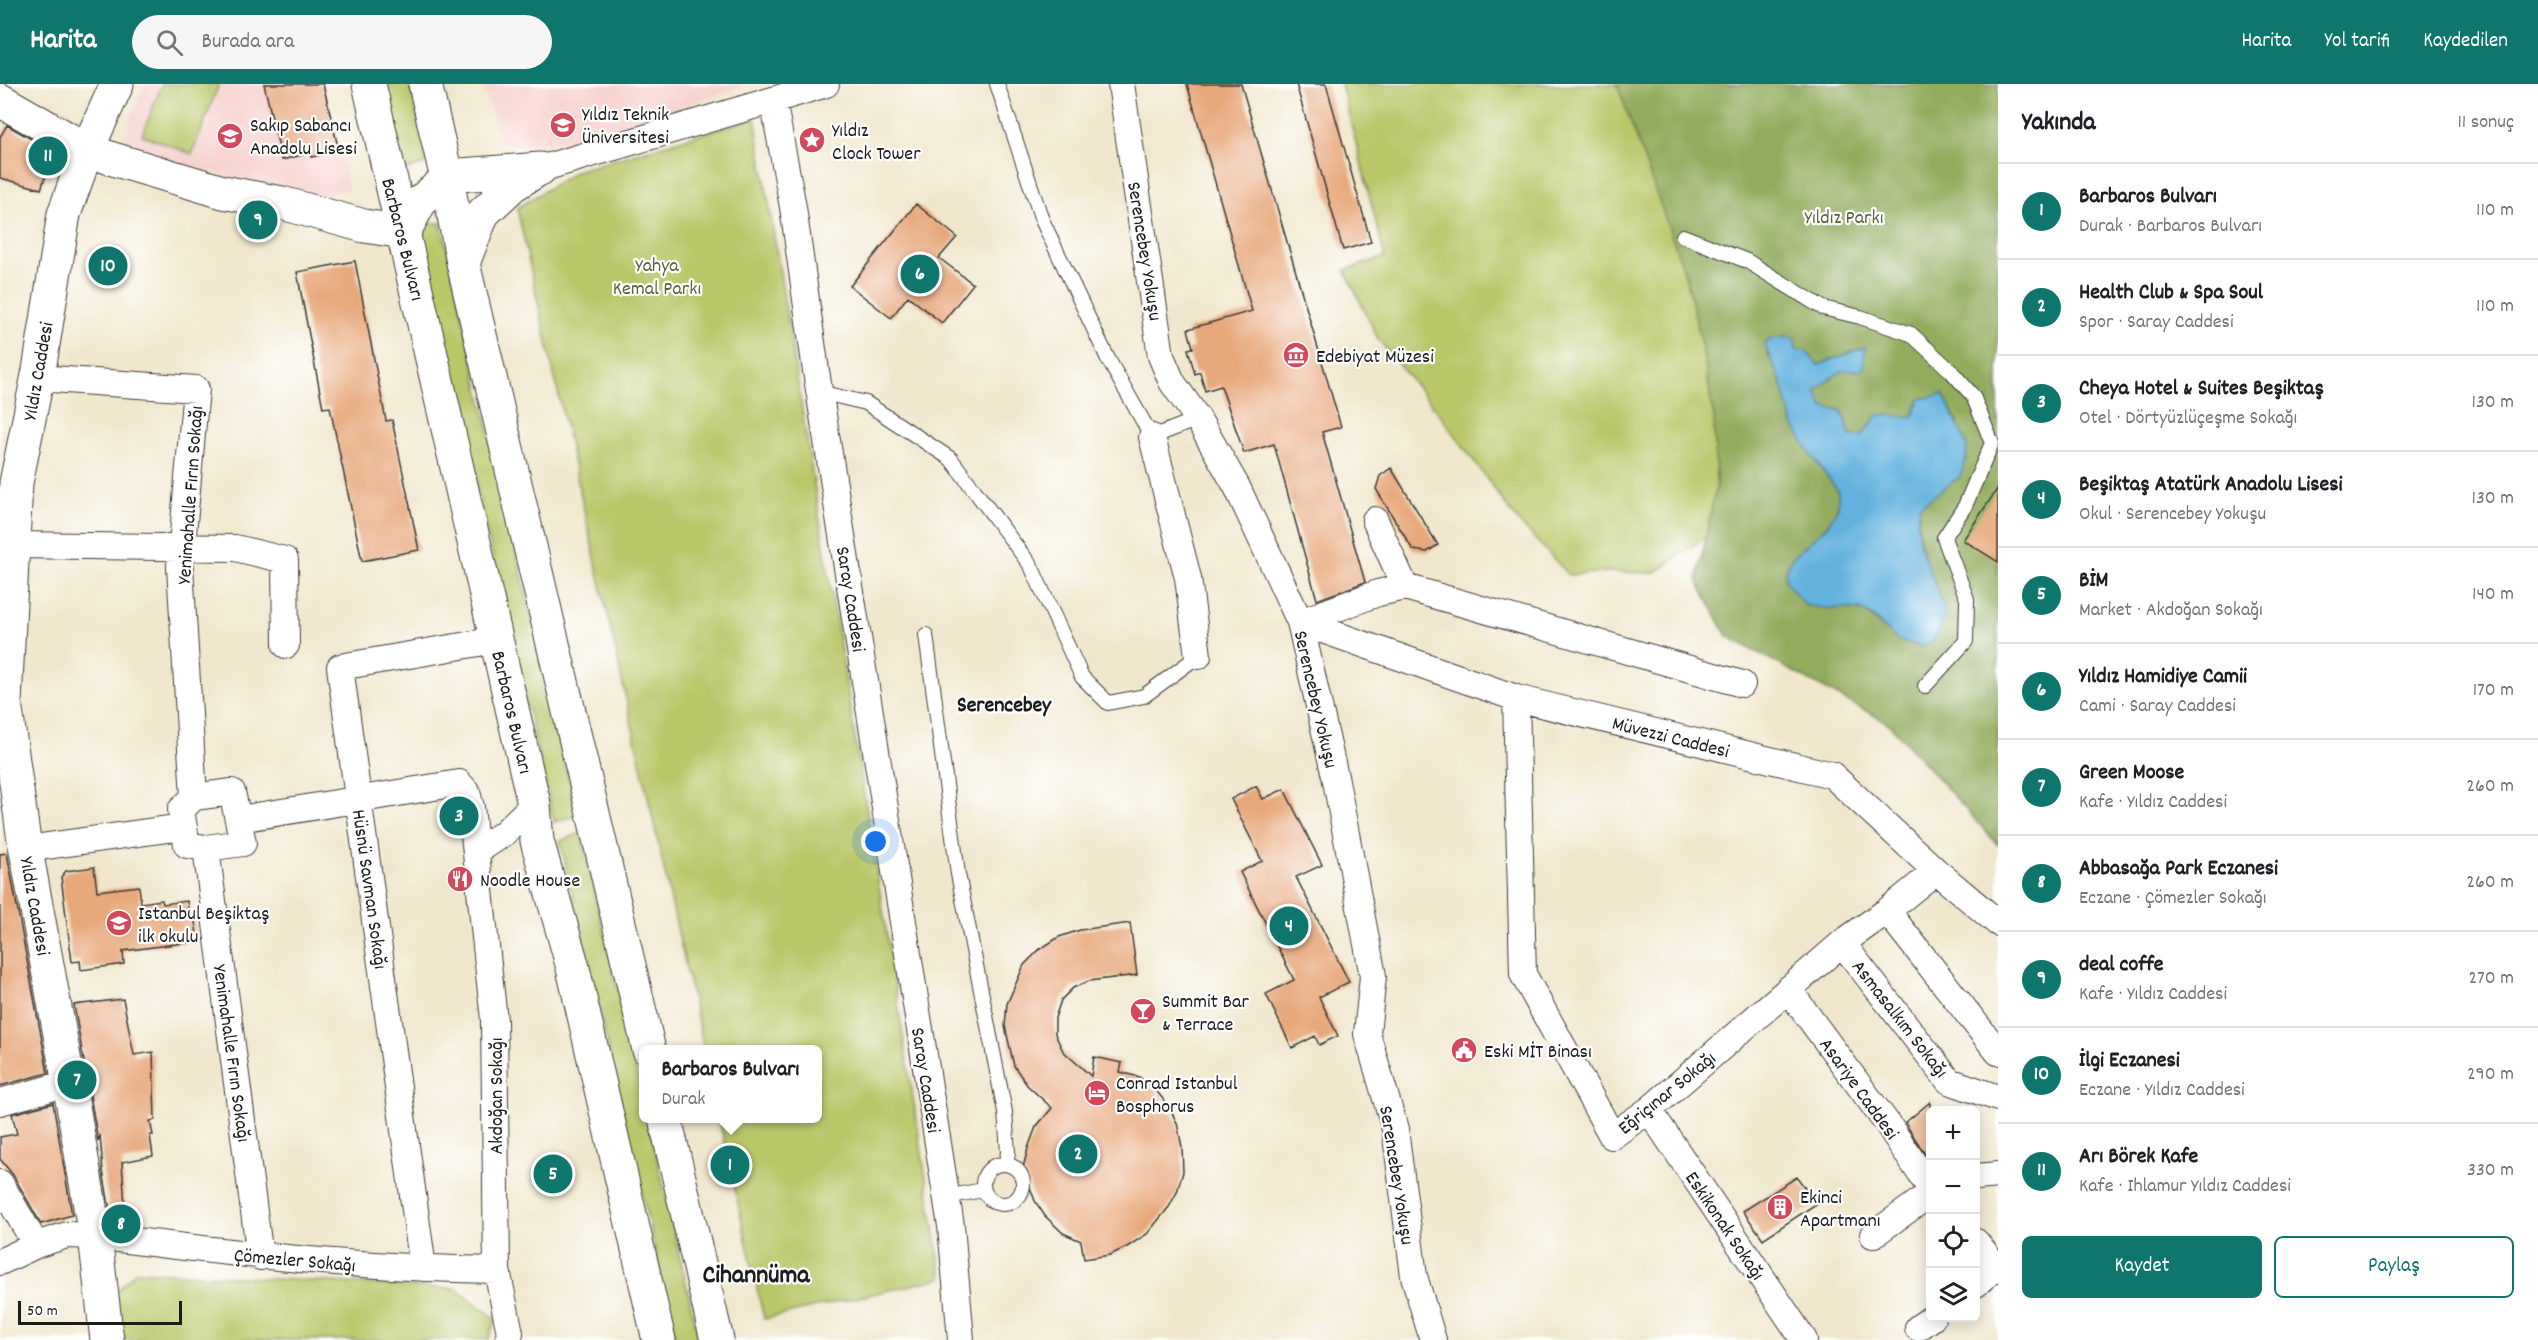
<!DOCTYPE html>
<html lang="tr">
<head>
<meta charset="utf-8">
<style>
  body { margin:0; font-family:Dekko,sans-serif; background:#f6f6f6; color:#202124 }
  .controls { position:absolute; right:18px; bottom:18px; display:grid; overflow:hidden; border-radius:9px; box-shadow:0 3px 15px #0003 }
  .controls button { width:54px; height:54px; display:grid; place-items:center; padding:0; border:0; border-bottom:2px solid #e0e0e0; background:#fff; color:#202124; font:30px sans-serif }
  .scale { position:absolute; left:18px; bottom:15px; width:164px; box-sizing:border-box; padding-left:6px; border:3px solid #1c1c1c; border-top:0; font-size:16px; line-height:21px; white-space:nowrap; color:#1c1c1c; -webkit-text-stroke:4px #fff; paint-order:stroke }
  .you { position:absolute; left:876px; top:758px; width:21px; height:21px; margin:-15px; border:4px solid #fff; border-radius:50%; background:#1a73e8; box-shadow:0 0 0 9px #1a73e833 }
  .badge { display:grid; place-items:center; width:39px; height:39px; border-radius:50%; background:#0f766e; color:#fff; font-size:20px; font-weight:700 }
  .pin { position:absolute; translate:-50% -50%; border:3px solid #fff; box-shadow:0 2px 6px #0006 }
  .popup { position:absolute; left:639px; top:961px; width:183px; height:78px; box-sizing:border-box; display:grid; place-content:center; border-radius:9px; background:#fff; filter:drop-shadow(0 2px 4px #0005); font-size:20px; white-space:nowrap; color:#757577 }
  .popup b { font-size:22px; color:#202124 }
  .popup::after { content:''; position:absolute; left:50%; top:100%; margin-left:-12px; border:12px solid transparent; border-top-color:#fff }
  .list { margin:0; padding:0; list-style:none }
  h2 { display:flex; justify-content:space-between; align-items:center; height:78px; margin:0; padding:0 24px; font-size:26px }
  h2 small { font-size:20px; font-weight:400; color:#757577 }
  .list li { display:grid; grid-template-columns:39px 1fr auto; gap:18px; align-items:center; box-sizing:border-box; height:96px; padding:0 24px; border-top:2px solid #e0e0e0 }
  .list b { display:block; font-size:22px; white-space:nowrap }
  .list p { margin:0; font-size:20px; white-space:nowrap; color:#757577 }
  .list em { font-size:20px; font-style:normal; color:#757577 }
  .actions { display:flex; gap:12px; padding:18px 24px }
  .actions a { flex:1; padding:14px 0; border:2px solid #0f766e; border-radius:9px; text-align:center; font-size:21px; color:#0f766e }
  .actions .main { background:#0f766e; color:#fff }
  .icon { flex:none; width:33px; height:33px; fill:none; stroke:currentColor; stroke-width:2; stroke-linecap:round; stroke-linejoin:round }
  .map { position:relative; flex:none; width:1998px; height:1256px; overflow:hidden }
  header { display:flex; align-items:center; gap:36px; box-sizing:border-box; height:84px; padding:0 30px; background:#0f766e; color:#fff }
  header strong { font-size:28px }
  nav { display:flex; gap:33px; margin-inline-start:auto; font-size:21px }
  .search { width:420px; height:54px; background:#f6f6f6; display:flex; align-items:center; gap:15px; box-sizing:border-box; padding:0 21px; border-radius:33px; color:#757577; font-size:22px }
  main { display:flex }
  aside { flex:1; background:#fff }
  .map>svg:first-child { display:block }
  .built { fill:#f7d0cc }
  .green { fill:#b9c769; stroke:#6a7242; stroke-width:1.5 }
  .forest { fill:#92ac5d; stroke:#57643c; stroke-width:1.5; fill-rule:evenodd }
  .water { fill:#64b2de; stroke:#40677d; stroke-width:1.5 }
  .building { fill:#e7a87b }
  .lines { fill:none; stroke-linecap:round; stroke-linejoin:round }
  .lane-casing { stroke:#3c3a36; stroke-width:16 }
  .street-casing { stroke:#3c3a36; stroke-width:28 }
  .secondary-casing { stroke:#3c3a36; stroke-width:35 }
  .primary-casing { stroke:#3c3a36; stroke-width:35 }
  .lane { stroke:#fff; stroke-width:14 }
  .street { stroke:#fff; stroke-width:26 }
  .secondary { stroke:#fff; stroke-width:33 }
  .primary { stroke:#fff; stroke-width:33 }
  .labels { text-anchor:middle; stroke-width:4.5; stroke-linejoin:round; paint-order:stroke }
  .poi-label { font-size:20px; fill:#1c1c1c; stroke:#fff; text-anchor:start }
  .park-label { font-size:20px; fill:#5b603b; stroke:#fff }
  .street-label { font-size:20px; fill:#1c1c1c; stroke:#fff }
  .quarter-label { font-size:22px; font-weight:bold; fill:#1c1c1c; stroke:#fff }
  .district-label { font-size:26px; font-weight:bold; fill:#1c1c1c; stroke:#fff }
</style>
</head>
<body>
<header>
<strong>Harita</strong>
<div class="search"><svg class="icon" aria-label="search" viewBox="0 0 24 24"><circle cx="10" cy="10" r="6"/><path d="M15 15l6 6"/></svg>Burada ara</div>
<nav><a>Harita</a><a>Yol tarifi</a><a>Kaydedilen</a></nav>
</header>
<main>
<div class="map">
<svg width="1998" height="1256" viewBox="0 0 1998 1256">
  <rect width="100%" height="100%" fill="#fff"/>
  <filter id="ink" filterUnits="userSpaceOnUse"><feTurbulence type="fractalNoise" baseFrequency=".0167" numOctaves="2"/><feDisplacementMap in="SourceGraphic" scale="12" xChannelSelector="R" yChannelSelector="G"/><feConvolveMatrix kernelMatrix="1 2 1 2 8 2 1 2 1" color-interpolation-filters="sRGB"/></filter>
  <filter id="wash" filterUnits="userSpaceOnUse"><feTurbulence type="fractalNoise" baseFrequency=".008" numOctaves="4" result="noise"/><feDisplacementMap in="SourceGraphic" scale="24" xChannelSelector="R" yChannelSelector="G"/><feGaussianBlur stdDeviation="1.35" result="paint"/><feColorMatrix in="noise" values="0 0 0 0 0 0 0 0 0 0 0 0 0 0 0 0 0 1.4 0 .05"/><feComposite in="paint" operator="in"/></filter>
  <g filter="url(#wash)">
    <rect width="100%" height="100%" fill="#f0e7cc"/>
    <!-- built -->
    <path class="built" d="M144 0H324L349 105 324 112H302L119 64Z
      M482 0H749L573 60H501Z"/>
    <!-- green -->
    <path class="green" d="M162 0H219L192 70 142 51Z
      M386 0H410L427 79 405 87Z
      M1341 0H1619C1663 124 1723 268 1716 402 1715 418 1710 435 1708 451L1655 489 1607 488 1569 491 1517 436 1441 332 1378 255 1345 186 1385 173Z
      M755 34 942 1194 764 1235 719 1035 817 1034V966L704 965 517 124 576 87Z
      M441 139 577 732 554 738 416 140Z
      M581 749 643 1015V1034L648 1035 699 1256H676L560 757Z
      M136 1187 456 1205 496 1235 488 1256H118L115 1209Z"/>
    <!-- forest -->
    <path class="forest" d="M1617 0H1998V761L1888 639 1727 552 1697 496 1716 402 1714 334 1704 274 1687 195ZM1794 255 1796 266 1806 267 1818 281 1865 263 1848 285 1832 291 1816 306 1823 323 1841 326 1851 352H1862L1878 331 1901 334 1913 332 1917 322 1943 310 1958 339 1960 393 1920 422C1915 451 1923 468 1932 494L1883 545C1868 528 1864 525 1841 524L1793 473C1811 458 1843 435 1838 409 1837 404 1832 398 1828 393L1767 268Z"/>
    <!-- water -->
    <path class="water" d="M1787 253 1795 255 1796 266 1806 267 1818 281 1865 263 1864 286C1836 285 1836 291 1816 306L1823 323 1841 326 1851 352H1862L1878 331C1891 330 1900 334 1913 332L1920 315 1943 310 1963 352 1967 363 1966 376 1960 393 1920 422 1917 441 1920 461 1945 527 1942 541 1934 557 1922 562 1899 557 1869 530 1859 525 1822 524 1805 521 1786 498 1785 488 1793 473 1828 441 1838 423V407L1814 375 1793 341 1782 300 1764 260 1771 255Z"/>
    <g id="blocks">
      <!-- building -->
      <path class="building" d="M264 0H323L339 67 311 73 310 69 282 76Z
        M1187 0H1241L1341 343 1322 348 1365 498 1317 516 1274 360 1244 369 1221 302 1205 307 1200 288 1195 290 1188 265 1193 264 1188 245 1252 227Z
        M1296 0H1326L1371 158 1343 166Z
        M7 41 54 68 41 105 0 94V53Z
        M916 120 957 153 939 174 973 200 942 239 908 212 891 234 850 202Z
        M355 177 386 337 392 336 419 466 362 477 330 323 323 324 297 188Z
        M1391 384 1438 461 1427 468 1413 466 1376 405 1380 392Z
        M1998 404V478L1963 456Z
        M1256 702 1263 715 1284 705 1322 781 1296 793 1349 898 1319 913 1338 952 1319 961 1315 952 1292 964 1266 910 1294 896 1240 788 1262 777 1231 715Z
        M7 769 48 989 0 1002V770Z
        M94 783 97 807 139 802 141 819 162 816 163 820 187 817 189 832 194 831 198 857 123 867 124 880 81 886 80 877 72 878 61 793 66 787Z
        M1130 839 1137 891 1089 897 1073 904 1061 916 1055 934V950L1063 967 1091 992 1094 973 1122 979 1120 988 1139 993 1153 1003 1168 1021 1177 1039 1182 1063 1183 1088 1177 1108 1169 1123 1147 1150 1127 1163 1110 1171 1084 1175 1081 1157 1063 1149 1045 1132 1035 1117 1023 1084 1028 1064 1036 1043 1052 1024 1027 1001 1014 982 1005 942 1007 920 1024 881 1040 865 1059 853 1080 846Z
        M123 915 134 971 153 968 155 1036 150 1037 153 1051H150L153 1072 122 1078 125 1122 133 1121 135 1142 112 1139 103 1087 100 1051 98 1057 74 921Z
        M1930 1018V1078L1905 1039Z
        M53 1019 72 1131 41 1140 13 1091 0 1075V1053L17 1050 12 1030Z
        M1797 1093 1816 1120 1763 1155 1743 1127Z"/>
    </g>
  </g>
  <g filter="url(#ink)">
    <use href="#blocks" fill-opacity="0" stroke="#3c3a36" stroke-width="1.5"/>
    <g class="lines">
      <defs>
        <path id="lane" d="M997 0 1042 136 1108 275 1152 353 1198 335
          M1683 152 1747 177 1823 224 1860 233 1911 250 1951 287 1973 312 1992 359 1965 422 1944 454 1967 515 1966 557 1925 602
          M819 308 866 319 951 375 1031 482 1082 593 1108 619 1144 612 1198 572
          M926 551 958 790 1005 1028 1008 1068 1006 1080
          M983 1100a20 20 0 1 1 40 0a20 20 0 1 1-40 0Z
          M946 1113 983 1106"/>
        <path id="street" d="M1121 0 1161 272 1172 298 1198 335 1237 403 1300 538 1336 697 1373 892 1367 950 1395 1045 1414 1192 1433 1256
          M773 16 826 0
          M540 85 773 16 793 123 816 287 951 1142 961 1256
          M37 294 196 305 180 483 194 713
          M1152 353 1188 494 1198 572
          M13 461 235 464 285 476 286 561
          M1405 503 1742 600
          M1300 538 1516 614 1832 691 1936 787 1998 839
          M1300 538 1378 509 1405 503 1375 436
          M1516 614 1523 890 1612 1052 1649 1026 1842 859 1887 827 1936 787
          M232 708 243 759 206 764 187 761 181 726 194 713Z
          M239 735 459 699 467 708 471 723 494 936 497 1186 510 1249 508 1256
          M206 764 260 1173
          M26 765 182 743
          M477 767 503 750 534 720
          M1887 827 1998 968
          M1842 859 1949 997 1998 1014
          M1788 905 1889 1042 1930 1104
          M0 1018 69 999
          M1649 1026 1804 1256
          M1976 1093 1998 1091
          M0 1099 36 1161
          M1873 1151 1930 1110
          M1976 1158 1998 1185
          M0 1178 36 1161 67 1151 95 1152C229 1169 360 1184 497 1186
          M423 1184 340 583 496 556
          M1976 1200 1996 1183
          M1918 1244 1932 1234"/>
        <path id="secondary" d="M0 16 87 66 113 75 223 108 282 119 364 142 404 148
          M107 1256 95 1152 72 1016 23 750 5 618 16 399 39 286 64 130 87 66 117 0"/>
        <path id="primary" d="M369 0 534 720 537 757 572 880 659 1256
          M425 0 447 95 463 179 649 966
          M404 148 420 118 447 95 460 91 540 85
          M463 179 483 129 513 101 536 87
          M665 1034 717 1256"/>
      </defs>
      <!-- lane casing -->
      <use href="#lane" class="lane-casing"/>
      <!-- street casing -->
      <use href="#street" class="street-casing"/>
      <!-- secondary casing -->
      <use href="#secondary" class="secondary-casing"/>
      <!-- primary casing -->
      <use href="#primary" class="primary-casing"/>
      <!-- lane -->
      <use href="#lane" class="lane"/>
      <!-- street -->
      <use href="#street" class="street"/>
      <!-- secondary -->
      <use href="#secondary" class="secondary"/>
      <!-- primary -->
      <use href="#primary" class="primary"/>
    </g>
  </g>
  <!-- icons -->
  <defs>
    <symbol id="university-disc" viewBox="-11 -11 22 22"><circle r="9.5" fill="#d1495b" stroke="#fff"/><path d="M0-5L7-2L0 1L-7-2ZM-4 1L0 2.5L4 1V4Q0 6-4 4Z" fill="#fff"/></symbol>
    <symbol id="school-disc" viewBox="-11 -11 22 22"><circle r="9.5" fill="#d1495b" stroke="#fff"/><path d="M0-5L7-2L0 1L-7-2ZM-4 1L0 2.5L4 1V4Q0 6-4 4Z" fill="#fff"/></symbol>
    <symbol id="sight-disc" viewBox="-11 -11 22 22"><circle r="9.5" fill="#d1495b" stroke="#fff"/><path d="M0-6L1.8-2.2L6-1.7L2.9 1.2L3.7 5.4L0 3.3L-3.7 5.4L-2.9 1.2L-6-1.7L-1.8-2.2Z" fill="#fff"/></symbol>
    <symbol id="museum-disc" viewBox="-11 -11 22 22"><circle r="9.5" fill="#d1495b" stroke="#fff"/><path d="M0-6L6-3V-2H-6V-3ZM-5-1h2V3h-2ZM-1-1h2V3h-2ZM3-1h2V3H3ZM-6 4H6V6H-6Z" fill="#fff"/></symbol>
    <symbol id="restaurant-disc" viewBox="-11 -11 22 22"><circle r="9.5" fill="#d1495b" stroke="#fff"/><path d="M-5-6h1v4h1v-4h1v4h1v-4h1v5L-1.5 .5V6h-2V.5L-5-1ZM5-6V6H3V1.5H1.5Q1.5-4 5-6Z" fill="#fff"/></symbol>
    <symbol id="bar-disc" viewBox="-11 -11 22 22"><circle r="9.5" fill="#d1495b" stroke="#fff"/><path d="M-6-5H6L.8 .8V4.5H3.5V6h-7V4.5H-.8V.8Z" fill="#fff"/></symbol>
    <symbol id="civic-disc" viewBox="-11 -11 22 22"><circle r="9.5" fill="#d1495b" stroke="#fff"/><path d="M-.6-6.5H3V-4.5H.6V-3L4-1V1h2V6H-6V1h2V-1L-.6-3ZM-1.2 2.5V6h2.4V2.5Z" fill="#fff"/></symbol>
    <symbol id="hotel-disc" viewBox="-11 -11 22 22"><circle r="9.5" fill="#d1495b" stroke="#fff"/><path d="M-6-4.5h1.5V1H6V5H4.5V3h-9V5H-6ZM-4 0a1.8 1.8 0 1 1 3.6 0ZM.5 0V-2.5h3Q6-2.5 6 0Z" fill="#fff"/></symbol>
    <symbol id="building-disc" viewBox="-11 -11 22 22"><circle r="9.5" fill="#d1495b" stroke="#fff"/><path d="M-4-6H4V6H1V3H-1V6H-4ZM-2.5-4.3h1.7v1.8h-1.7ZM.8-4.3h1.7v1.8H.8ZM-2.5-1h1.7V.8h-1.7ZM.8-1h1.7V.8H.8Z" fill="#fff"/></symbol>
  </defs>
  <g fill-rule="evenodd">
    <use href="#university-disc" x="548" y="26" width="30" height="30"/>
    <use href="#school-disc" x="215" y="37" width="30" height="30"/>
    <use href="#sight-disc" x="797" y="41" width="30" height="30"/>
    <use href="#museum-disc" x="1281" y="256" width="30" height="30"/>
    <use href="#restaurant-disc" x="445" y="780" width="30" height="30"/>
    <use href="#school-disc" x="104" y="824" width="30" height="30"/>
    <use href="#bar-disc" x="1128" y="912" width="30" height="30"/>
    <use href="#civic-disc" x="1449" y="951" width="30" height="30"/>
    <use href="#hotel-disc" x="1082" y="994" width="30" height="30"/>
    <use href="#building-disc" x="1765" y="1108" width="30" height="30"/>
  </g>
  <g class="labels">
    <!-- poi labels -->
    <g class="poi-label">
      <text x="582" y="36">Yıldız Teknik<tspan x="582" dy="23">Üniversitesi</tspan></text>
      <text x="250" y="47">Sakıp Sabancı<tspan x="250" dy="23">Anadolu Lisesi</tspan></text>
      <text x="832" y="52">Yıldız<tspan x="832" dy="23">Clock Tower</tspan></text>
      <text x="1316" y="278">Edebiyat Müzesi</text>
      <text x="480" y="802">Noodle House</text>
      <text x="138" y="835">Istanbul Beşiktaş<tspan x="138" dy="23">ilk okulu</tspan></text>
      <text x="1162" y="923">Summit Bar<tspan x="1162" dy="23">&amp; Terrace</tspan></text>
      <text x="1484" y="973">Eski MİT Binası</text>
      <text x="1116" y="1005">Conrad Istanbul<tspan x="1116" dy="23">Bosphorus</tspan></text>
      <text x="1800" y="1119">Ekinci<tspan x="1800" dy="23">Apartmanı</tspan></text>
    </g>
    <!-- park labels -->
    <g class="park-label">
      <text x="1844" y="139">Yıldız Parkı</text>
      <text x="657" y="187">Yahya<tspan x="657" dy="23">Kemal Parkı</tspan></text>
    </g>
    <!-- street labels -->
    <g class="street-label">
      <text transform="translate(404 155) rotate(76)" y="7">Barbaros Bulvarı</text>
      <text transform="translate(1146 167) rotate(81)" y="7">Serencebey Yokuşu</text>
      <text transform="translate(37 287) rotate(-80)" y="7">Yıldız Caddesi</text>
      <text transform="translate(189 411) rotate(-86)" y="7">Yenimahalle Fırın Sokağı</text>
      <text transform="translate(852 515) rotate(81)" y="7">Saray Caddesi</text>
      <text transform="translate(1317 615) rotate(77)" y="7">Serencebey Yokuşu</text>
      <text transform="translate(513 628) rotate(77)" y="7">Barbaros Bulvarı</text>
      <text transform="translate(1671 652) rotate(14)" y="7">Müvezzi Caddesi</text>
      <text transform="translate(371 805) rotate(82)" y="7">Hüsnü Savman Sokağı</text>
      <text transform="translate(36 822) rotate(80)" y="7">Yıldız Caddesi</text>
      <text transform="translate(1901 934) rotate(52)" y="7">Asmasalkım Sokağı</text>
      <text transform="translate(233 969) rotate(82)" y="7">Yenimahalle Fırın Sokağı</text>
      <text transform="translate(927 996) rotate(81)" y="7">Saray Caddesi</text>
      <text transform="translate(1860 1004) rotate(54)" y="7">Asariye Caddesi</text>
      <text transform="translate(1666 1008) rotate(-39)" y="7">Eğriçınar Sokağı</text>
      <text transform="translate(495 1012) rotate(-90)" y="7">Akdoğan Sokağı</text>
      <text transform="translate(1398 1091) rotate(81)" y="7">Serencebey Yokuşu</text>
      <text transform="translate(1726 1141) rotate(56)" y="7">Eskikonak Sokağı</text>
      <text transform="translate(295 1175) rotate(5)" y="7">Çömezler Sokağı</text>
    </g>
    <!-- quarter labels -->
    <g class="quarter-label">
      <text x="1004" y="627">Serencebey</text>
    </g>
    <!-- district labels -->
    <g class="district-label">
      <text x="756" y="1198">Cihannüma</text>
    </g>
  </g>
</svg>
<div class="controls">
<button>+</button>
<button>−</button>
<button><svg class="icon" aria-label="locate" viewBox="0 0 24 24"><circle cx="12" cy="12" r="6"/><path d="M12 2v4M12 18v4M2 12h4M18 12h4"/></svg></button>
<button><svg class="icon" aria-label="layers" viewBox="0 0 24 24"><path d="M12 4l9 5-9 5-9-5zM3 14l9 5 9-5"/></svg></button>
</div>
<div class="scale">50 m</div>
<div class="you"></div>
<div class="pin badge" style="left:730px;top:1081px">1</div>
<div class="popup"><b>Barbaros Bulvarı</b>Durak</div>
<div class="pin badge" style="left:1078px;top:1070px">2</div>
<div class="pin badge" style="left:459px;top:732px">3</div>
<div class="pin badge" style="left:1289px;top:842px">4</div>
<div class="pin badge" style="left:553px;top:1090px">5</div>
<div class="pin badge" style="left:920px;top:190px">6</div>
<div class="pin badge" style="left:77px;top:996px">7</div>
<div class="pin badge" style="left:121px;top:1140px">8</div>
<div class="pin badge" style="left:258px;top:136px">9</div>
<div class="pin badge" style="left:108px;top:182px">10</div>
<div class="pin badge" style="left:48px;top:72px">11</div>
</div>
<aside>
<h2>Yakında<small>11 sonuç</small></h2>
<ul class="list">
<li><span class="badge">1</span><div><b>Barbaros Bulvarı</b><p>Durak · Barbaros Bulvarı</p></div><em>110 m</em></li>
<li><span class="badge">2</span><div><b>Health Club &amp; Spa Soul</b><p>Spor · Saray Caddesi</p></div><em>110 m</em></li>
<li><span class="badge">3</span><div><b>Cheya Hotel &amp; Suites Beşiktaş</b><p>Otel · Dörtyüzlüçeşme Sokağı</p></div><em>130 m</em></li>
<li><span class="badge">4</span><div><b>Beşiktaş Atatürk Anadolu Lisesi</b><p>Okul · Serencebey Yokuşu</p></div><em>130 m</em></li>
<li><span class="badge">5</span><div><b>BİM</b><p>Market · Akdoğan Sokağı</p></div><em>140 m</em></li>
<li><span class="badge">6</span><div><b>Yıldız Hamidiye Camii</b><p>Cami · Saray Caddesi</p></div><em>170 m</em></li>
<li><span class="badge">7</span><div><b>Green Moose</b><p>Kafe · Yıldız Caddesi</p></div><em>260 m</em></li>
<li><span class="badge">8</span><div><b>Abbasağa Park Eczanesi</b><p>Eczane · Çömezler Sokağı</p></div><em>260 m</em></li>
<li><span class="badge">9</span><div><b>deal coffe</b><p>Kafe · Yıldız Caddesi</p></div><em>270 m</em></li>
<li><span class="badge">10</span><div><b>İlgi Eczanesi</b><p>Eczane · Yıldız Caddesi</p></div><em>290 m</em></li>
<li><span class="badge">11</span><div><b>Arı Börek Kafe</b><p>Kafe · Ihlamur Yıldız Caddesi</p></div><em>330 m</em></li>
</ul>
<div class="actions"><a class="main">Kaydet</a><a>Paylaş</a></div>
</aside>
</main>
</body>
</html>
